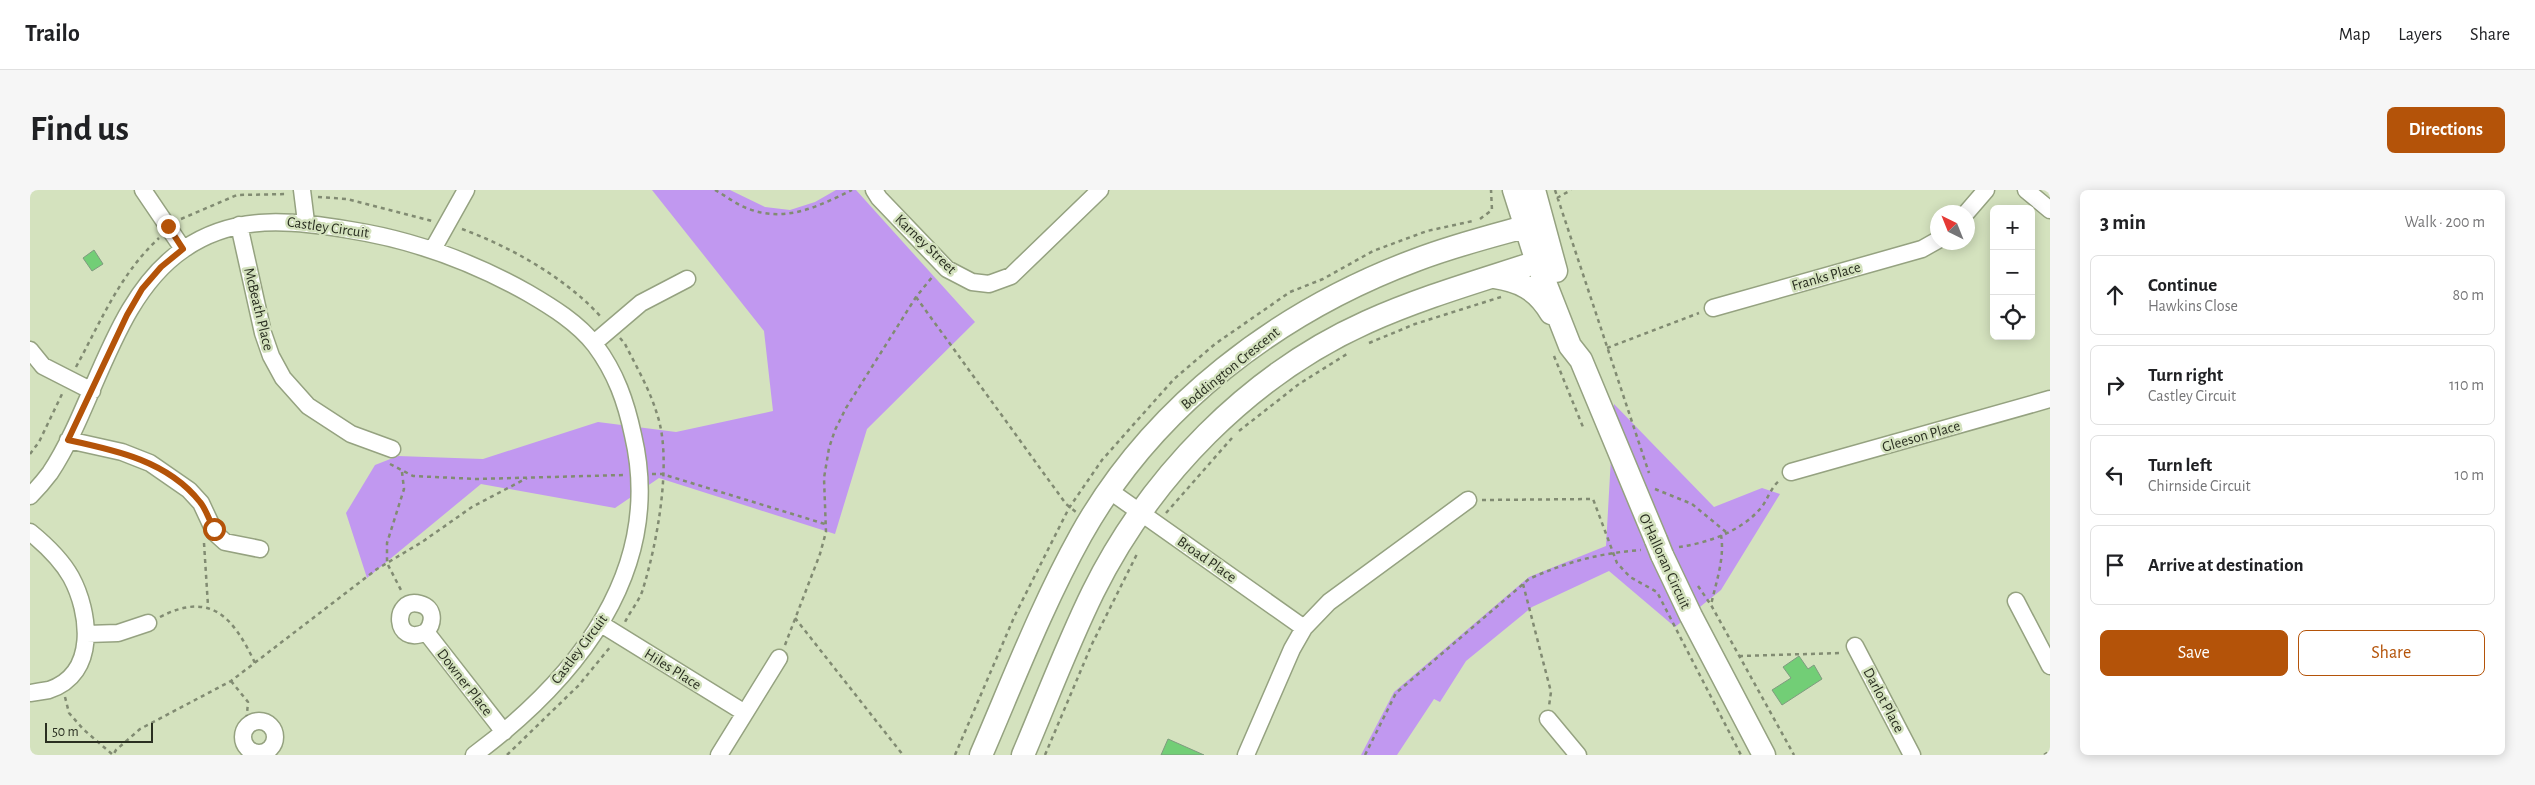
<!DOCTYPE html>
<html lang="en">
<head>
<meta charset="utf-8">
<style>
  body { margin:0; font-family:"Alegreya Sans",sans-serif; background:#f6f6f6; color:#202124 }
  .controls { position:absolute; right:15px; top:15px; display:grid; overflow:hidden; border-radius:8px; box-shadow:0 2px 12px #0003 }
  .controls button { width:45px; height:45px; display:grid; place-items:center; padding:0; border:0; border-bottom:1px solid #e0e0e0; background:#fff; color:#202124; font:25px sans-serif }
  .compass { position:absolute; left:1900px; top:15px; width:45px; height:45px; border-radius:50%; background:#fff; box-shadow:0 2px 12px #0003; rotate:317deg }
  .scale { position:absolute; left:15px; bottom:12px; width:108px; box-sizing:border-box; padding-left:5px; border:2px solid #2a2f21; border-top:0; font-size:14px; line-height:18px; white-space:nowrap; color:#2a2f21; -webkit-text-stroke:4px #d4e2be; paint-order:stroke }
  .stop { position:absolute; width:15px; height:15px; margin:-11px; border:4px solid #b45309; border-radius:50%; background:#fff }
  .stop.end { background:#b45309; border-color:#fff; box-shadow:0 1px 5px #0008 }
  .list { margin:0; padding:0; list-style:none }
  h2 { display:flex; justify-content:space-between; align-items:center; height:65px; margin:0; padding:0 20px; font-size:21px }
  h2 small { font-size:16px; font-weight:400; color:#757577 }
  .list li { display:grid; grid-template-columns:32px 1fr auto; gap:15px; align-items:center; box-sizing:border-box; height:80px; margin:0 10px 10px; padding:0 10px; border:1px solid #e0e0e0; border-radius:8px }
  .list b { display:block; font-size:19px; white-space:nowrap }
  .list p { margin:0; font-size:16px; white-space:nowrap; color:#757577 }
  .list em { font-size:16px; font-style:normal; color:#757577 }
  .actions { display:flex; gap:10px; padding:15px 20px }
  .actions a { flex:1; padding:11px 0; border:1px solid #b45309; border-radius:8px; text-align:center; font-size:18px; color:#b45309 }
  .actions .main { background:#b45309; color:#fff }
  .icon { flex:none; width:28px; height:28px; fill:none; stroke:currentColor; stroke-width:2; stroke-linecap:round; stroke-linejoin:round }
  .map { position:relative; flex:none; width:2020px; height:565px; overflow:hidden; border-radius:8px }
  header { display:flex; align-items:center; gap:30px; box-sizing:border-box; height:70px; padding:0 25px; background:#fff; border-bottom:1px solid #e0e0e0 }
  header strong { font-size:24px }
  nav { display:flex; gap:28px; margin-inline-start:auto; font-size:18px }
  .intro { display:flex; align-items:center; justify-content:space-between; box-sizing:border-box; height:120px; padding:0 30px }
  h1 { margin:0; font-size:35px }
  .button { padding:12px 22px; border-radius:8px; background:#b45309; color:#fff; font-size:18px; font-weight:700 }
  main { display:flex; gap:30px; padding:0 30px }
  aside { flex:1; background:#fff; border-radius:8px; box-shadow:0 2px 12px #0003 }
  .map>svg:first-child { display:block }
  .green { fill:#c198f0 }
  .building { fill:#72ce76; stroke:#7f9b7f }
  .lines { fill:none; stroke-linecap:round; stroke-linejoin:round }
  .street-casing { stroke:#95a280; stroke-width:19 }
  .secondary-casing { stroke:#95a280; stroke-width:25 }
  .path { stroke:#818b72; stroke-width:2.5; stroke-dasharray:4 4; stroke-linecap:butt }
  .street { stroke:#fff; stroke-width:16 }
  .secondary { stroke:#fff; stroke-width:22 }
  .secondary-bridge-casing { stroke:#95a280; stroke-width:25; stroke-linecap:butt }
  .secondary-bridge { stroke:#fff; stroke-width:22 }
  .route { stroke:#b45309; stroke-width:6 }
  .labels { text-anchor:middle; stroke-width:5; stroke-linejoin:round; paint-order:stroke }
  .street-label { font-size:15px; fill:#2a2f21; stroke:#d4e2be }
</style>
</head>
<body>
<header>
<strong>Trailo</strong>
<nav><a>Map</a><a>Layers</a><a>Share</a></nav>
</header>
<div class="intro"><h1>Find us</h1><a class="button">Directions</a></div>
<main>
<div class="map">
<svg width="2020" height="565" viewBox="0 0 2020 565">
  <rect width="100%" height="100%" fill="#d4e2be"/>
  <!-- green -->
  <path class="green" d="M622 0H700L735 17 760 20 785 12 806 0H826L945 132 837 239 805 344 629 288 585 318 451 294 337 388 316 323 345 275 368 266 453 269 568 232 646 242 743 221 734 141Z
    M1584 214 1684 317 1732 298 1750 304 1691 400 1645 437 1579 381 1502 417 1436 471 1410 512 1404 509 1367 565H1331L1364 502 1499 387 1576 356Z"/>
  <!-- building -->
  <path class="building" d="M64 60 73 74 62 81 53 68Z
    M1769 466 1778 479 1784 475 1792 489 1752 515 1742 500 1761 488 1753 477Z
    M1138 549 1174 565H1131Z"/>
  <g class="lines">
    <defs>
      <path id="street" d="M113 0 153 59
        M272 0 276 32
        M844 0 849 8 917 79 942 92 959 94 981 86 1070 0
        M1996 0 2020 20
        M1937 22 1956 0
        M209 35 233 143 241 166 253 188 278 216 321 244 362 259
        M403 59 436 0
        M1683 118 1892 59 1908 50
        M564 153 611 113 657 89
        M0 160 13 176 62 201
        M38 250 92 262 120 273 159 300 171 313 185 343 195 352 230 359
        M1761 282 2020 209
        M1080 301 1274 438 1262 459 1216 565
        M0 306C7 299 14 291 20 283 66 214 83 107 154 59 205 24 262 30 320 40 384 50 441 71 498 103 522 117 548 133 565 155 586 183 596 212 603 245 635 381 546 489 444 565
        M0 342C16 355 31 369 41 387 60 422 68 484 19 500 13 501 6 502 0 503
        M1986 411 2020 476
        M571 434 715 523 689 565
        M1274 438 1299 412 1438 310
        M396 442C404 433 405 418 390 414 362 406 363 458 396 442L474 542
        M57 444 88 443 118 433
        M1825 456 1882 565
        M715 523 749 468
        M1518 529 1548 565
        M213 547a16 16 0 1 1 32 0a16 16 0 1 1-32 0Z"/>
      <path id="secondary" d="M1484 0 1507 72 1540 156 1551 170 1626 350
        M1504 0 1526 81
        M1464 87C1490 91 1507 99 1521 123
        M1632 365 1661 426 1734 565
        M951 565C983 491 1012 415 1051 345 1123 216 1249 121 1386 70 1427 54 1470 44 1512 32
        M993 565C1016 511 1037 455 1063 402 1120 287 1219 185 1337 132 1397 105 1460 88 1522 67"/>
    </defs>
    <!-- street casing -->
    <use href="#street" class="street-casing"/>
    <!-- secondary casing -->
    <use href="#secondary" class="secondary-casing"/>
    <!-- path -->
    <path class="path" d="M685 0C696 6 707 15 719 19 756 33 789 16 822 0
      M1525 0 1619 283
      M288 7 317 9 402 31
      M1527 8 1541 0
      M151 29 207 5 258 4
      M1450 29 1462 20 1461 0
      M432 39C481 57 536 88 572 128
      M886 107 1036 314 1046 322
      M590 148 595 154C606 176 620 200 627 224 643 270 627 355 612 402 608 412 600 422 595 432
      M1339 153 1385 134 1471 107
      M1577 158 1669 123
      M1524 166 1553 237
      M46 177C71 131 90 84 129 48
      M1209 241 1269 194 1317 164
      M0 264 9 252 33 202
      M360 274 383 286 447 289 594 285
      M372 282 374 299 357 353V373L372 402
      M622 284H632L795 334
      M1625 299 1662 314 1696 342
      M1452 310 1563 309 1587 373 1600 387 1627 402 1711 565
      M1136 323 1202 248
      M1691 345C1695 368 1686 392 1681 415L1764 565
      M174 353 178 416
      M1649 357C1677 353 1710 342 1730 319 1738 310 1740 298 1750 290
      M1493 394 1521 502 1519 516
      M1668 396 1681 415
      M130 427C182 400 204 429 225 473
      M765 428 873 565
      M755 455 790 364 796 342 794 288 799 258 805 240 816 218 886 107 903 86
      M1709 466 1812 463
      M201 491 218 512 216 536
      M35 507 39 523 53 539 83 565 86 560 110 539 201 491 347 379 392 352 442 317 497 288
      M477 565 549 495 581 456
      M925 565 985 425 1039 318 1072 270 1144 189 1185 154 1260 102 1293 89 1343 61 1397 41 1443 31
      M1015 565 1062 454 1107 364
      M1335 565 1366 503 1499 389C1536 372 1570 363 1611 360
      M2014 565 2020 561"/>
    <!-- street -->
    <use href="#street" class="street"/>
    <!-- secondary -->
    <use href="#secondary" class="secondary"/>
    <defs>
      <path id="secondary-bridge" d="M1626 350 1632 365"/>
    </defs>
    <!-- secondary-bridge casing -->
    <use href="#secondary-bridge" class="secondary-bridge-casing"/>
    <!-- secondary-bridge -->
    <use href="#secondary-bridge" class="secondary-bridge"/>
  </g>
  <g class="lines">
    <!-- route -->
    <path class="route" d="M138 36 153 59 131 77 112 99 97 125 38 250C85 260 138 271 170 312 176 319 179 330 184 339"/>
  </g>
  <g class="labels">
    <!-- street labels -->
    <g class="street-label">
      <text transform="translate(298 37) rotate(8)" y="5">Castley Circuit</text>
      <text transform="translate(896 54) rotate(44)" y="5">Karney Street</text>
      <text transform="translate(1796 86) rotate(-16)" y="5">Franks Place</text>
      <text transform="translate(229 119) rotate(76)" y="5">McBeath Place</text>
      <text transform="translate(1200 178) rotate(-39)" y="5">Boddington Crescent</text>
      <text transform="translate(1891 246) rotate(-16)" y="5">Gleeson Place</text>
      <text transform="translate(1177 369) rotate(35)" y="5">Broad Place</text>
      <text transform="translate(1635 371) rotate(65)" y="5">O'Halloran Circuit</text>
      <text transform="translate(549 459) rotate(-53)" y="5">Castley Circuit</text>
      <text transform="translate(643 479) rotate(32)" y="5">Hiles Place</text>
      <text transform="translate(435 492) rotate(52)" y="5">Downer Place</text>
      <text transform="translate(1854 510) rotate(62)" y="5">Darlot Place</text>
    </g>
  </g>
</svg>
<div class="controls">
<button>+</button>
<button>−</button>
<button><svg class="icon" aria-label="locate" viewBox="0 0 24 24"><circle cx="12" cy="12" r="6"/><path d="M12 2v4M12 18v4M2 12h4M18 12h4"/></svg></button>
</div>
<svg class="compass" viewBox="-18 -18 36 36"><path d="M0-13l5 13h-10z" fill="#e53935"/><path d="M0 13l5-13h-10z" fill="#757577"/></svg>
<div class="scale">50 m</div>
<div class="stop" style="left:184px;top:339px"></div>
<div class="stop end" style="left:138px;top:36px"></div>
</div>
<aside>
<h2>3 min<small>Walk · 200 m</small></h2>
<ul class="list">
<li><svg class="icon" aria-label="ahead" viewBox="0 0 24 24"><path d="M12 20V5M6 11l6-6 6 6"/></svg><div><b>Continue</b><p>Hawkins Close</p></div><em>80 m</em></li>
<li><svg class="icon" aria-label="right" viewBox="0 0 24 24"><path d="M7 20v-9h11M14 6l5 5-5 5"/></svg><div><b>Turn right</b><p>Castley Circuit</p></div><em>110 m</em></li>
<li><svg class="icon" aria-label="left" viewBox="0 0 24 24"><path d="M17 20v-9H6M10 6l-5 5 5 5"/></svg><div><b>Turn left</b><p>Chirnside Circuit</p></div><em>10 m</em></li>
<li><svg class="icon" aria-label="arrive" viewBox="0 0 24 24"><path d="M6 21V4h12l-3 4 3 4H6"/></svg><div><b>Arrive at destination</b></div></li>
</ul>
<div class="actions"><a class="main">Save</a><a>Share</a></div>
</aside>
</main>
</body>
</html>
